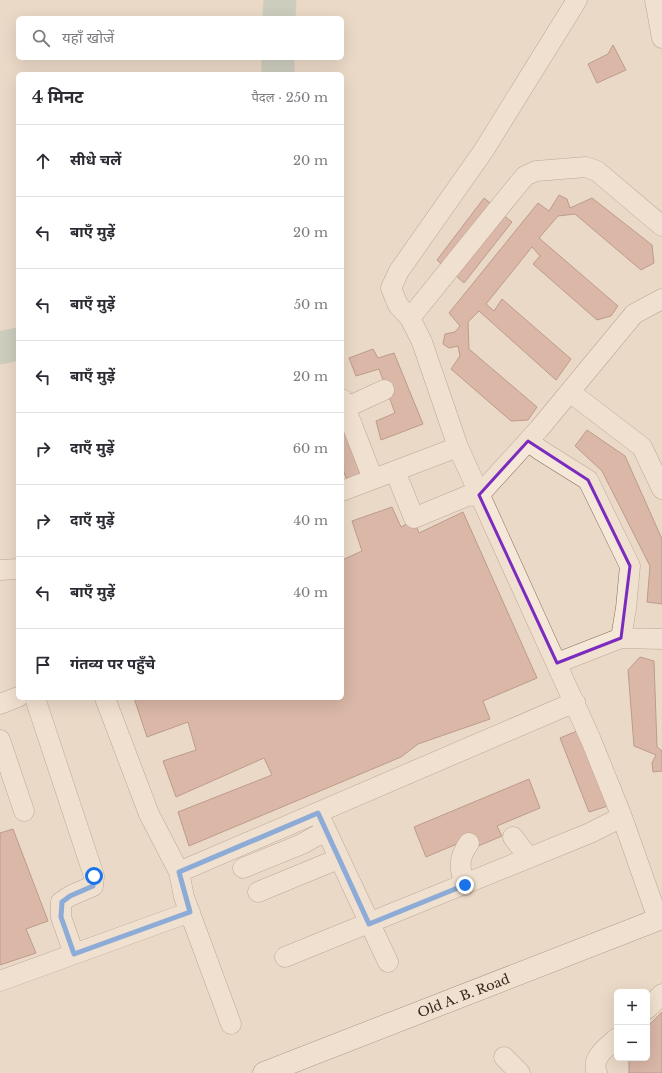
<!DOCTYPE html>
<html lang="hi">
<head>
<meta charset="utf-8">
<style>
  body { margin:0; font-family:"Libre Baskerville","Noto Sans Devanagari",serif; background:#f7f7f7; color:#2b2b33 }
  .controls { position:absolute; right:12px; bottom:12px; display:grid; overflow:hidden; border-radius:6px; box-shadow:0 4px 16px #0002 }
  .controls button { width:36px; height:36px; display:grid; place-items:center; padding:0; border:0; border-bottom:1px solid #e1e1e2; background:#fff; color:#2b2b33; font:20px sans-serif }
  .stop { position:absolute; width:12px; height:12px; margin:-9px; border:3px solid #1a73e8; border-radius:50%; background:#fff }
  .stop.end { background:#1a73e8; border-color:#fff; box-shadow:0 1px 4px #0008 }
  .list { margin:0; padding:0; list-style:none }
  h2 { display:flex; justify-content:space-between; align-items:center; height:52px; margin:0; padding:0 16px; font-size:17px }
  h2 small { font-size:13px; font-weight:400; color:#7c7c81 }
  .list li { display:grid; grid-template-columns:26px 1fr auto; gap:12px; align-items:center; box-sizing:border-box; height:72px; padding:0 16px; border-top:1px solid #e1e1e2 }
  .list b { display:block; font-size:15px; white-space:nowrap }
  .list em { font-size:13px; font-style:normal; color:#7c7c81 }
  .icon { flex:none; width:22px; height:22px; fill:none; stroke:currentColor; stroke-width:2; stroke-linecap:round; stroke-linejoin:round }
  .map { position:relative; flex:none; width:662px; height:1073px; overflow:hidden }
  .search { position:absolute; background:#fff; box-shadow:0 4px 16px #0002; left:16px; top:16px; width:328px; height:44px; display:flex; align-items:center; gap:10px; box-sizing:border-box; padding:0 14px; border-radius:6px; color:#7c7c81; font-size:15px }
  .panel { position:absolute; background:#fff; box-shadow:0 4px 16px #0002; left:16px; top:72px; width:328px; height:628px; border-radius:6px }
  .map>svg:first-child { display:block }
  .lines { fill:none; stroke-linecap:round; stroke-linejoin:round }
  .river { stroke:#a8bfb3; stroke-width:33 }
  .building { fill:#c68e80; stroke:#825145 }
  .street-casing { stroke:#856a5e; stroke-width:21 }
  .secondary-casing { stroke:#674c41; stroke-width:23 }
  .street { stroke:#f6e8d9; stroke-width:20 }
  .secondary { stroke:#f6e8d9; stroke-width:22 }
  .route { stroke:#1a73e8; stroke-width:5 }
  .marked { fill:none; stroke:#7b2cbf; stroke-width:3; stroke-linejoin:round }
  .labels { text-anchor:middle; stroke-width:3; stroke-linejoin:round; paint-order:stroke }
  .street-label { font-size:13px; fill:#372620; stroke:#f3e4d6 }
</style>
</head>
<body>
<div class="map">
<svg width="662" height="1073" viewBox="0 0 662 1073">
  <rect width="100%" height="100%" fill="#ebd9c7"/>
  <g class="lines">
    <!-- river -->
    <path class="river" d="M279 18 280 0
      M278 74V58
      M0 348 18 344"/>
  </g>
  <!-- building -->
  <path class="building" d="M613 45 626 70 597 83 588 64 608 54Z
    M559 195 567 199 570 208 592 198 652 245 654 263 641 270 575 214 558 216 539 238 618 306 611 316 597 320 533 264 540 256 532 247 486 304 494 311 502 299 571 359 556 380 479 311 468 322 469 349 537 407 528 420 511 421 451 369 460 356 458 346 449 348 443 344 445 334 455 332 460 326 449 313 538 203 549 211Z
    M484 198 494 206 445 268 437 260Z
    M502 214 512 222 464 283 455 275Z
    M373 349 378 358 394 353 423 424 381 440 376 421 395 413 379 369 356 376 349 358Z
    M342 425 361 476 346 478 342 466Z
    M587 430 625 456 662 539V604L647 602 650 566 602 471 575 446Z
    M392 507 401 527 414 520 419 533 463 512 537 678 483 701 490 719 418 744 401 757 189 846 178 812 272 775 264 758 176 797 163 761 196 750 188 722 147 737 134 698H342V560L362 551 352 521Z
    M640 657 654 661 657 747 662 751V771L653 772 652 763 656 755 634 746 628 670Z
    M577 731 608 806 589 812 560 738Z
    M529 779 540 808 497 826 502 836 476 847 471 838 426 857 414 827Z
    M13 829 48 921 26 929 36 953 0 965V833Z
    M662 1012V1073H629V1058H647V1027Z"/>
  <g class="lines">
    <defs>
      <path id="street" d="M577 0 484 150 399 271 391 288 398 305 410 318 422 342 458 447 591 740 622 817 658 919
        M655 0 662 38
        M410 318 515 188 525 176 536 171 586 167 597 171 662 226
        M570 392 642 447 662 489
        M342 399 373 479
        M345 408 384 390
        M528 441 540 450 588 480 630 566 626 608 621 638
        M395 471 414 518 467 496 479 495 539 429 634 314 662 299
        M342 491 458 447
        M0 570 18 569
        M557 663 621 638 662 639
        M35 698 94 876 93 886 70 896 61 902V917L74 954
        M105 698 149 814 179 872 184 897 231 1024
        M0 704 18 697
        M0 740 24 811
        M318 813 388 962
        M513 837 529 858
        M243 868 302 844 325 831
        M179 872 575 702
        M465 885C459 868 458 858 469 843
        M258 892 338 859
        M285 957 590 833 622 817
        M0 981 190 912
        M647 1009 662 994
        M504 1057 520 1073
        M597 1073C590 1058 608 1046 617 1038"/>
      <g id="secondary">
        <path id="s1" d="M264 1073 662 918"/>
      </g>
    </defs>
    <!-- street casing -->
    <use href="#street" class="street-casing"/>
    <!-- secondary casing -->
    <use href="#secondary" class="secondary-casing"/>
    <!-- street -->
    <use href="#street" class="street"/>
    <!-- secondary -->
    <use href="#secondary" class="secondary"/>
  </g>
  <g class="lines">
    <!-- route -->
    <path class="route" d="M94 876 93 886 70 896 62 902 61 917 74 954 190 912 179 872 318 813 369 924 465 885"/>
  </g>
  <!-- marked area -->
  <path d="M0 0H662V1073H0ZM528 441 588 480 630 566 621 638 557 663 479 495Z" fill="#ebd9c7" fill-opacity=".55" fill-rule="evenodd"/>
  <path class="marked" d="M528 441 588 480 630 566 621 638 557 663 479 495Z"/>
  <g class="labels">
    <!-- street labels -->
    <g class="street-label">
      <text dy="5" stroke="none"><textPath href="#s1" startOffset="214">Old A. B. Road</textPath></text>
    </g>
  </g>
</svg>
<div class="controls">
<button>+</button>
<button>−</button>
</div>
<div class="stop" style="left:94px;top:876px"></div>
<div class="stop end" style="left:465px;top:885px"></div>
<div class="search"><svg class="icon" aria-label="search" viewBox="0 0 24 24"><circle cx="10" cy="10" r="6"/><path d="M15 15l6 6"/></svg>यहाँ खोजें</div>
<section class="panel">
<h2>4 मिनट<small>पैदल · 250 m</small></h2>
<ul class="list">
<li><svg class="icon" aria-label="ahead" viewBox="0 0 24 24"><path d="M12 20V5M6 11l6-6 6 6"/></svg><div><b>सीधे चलें</b></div><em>20 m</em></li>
<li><svg class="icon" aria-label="left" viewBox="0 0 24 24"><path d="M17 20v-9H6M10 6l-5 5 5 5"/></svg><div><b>बाएँ मुड़ें</b></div><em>20 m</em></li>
<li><svg class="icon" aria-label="left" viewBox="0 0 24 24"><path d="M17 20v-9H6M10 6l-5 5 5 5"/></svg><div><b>बाएँ मुड़ें</b></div><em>50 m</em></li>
<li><svg class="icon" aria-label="left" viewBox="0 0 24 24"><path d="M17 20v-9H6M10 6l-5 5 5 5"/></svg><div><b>बाएँ मुड़ें</b></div><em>20 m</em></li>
<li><svg class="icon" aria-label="right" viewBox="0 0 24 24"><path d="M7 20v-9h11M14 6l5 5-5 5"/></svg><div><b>दाएँ मुड़ें</b></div><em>60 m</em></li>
<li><svg class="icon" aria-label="right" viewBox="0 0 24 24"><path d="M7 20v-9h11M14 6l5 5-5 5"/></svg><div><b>दाएँ मुड़ें</b></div><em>40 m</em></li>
<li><svg class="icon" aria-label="left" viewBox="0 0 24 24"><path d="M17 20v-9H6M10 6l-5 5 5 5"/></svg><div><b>बाएँ मुड़ें</b></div><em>40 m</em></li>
<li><svg class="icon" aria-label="arrive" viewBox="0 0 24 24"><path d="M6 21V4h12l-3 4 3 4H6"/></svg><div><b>गंतव्य पर पहुँचे</b></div></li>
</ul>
</section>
</div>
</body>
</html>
